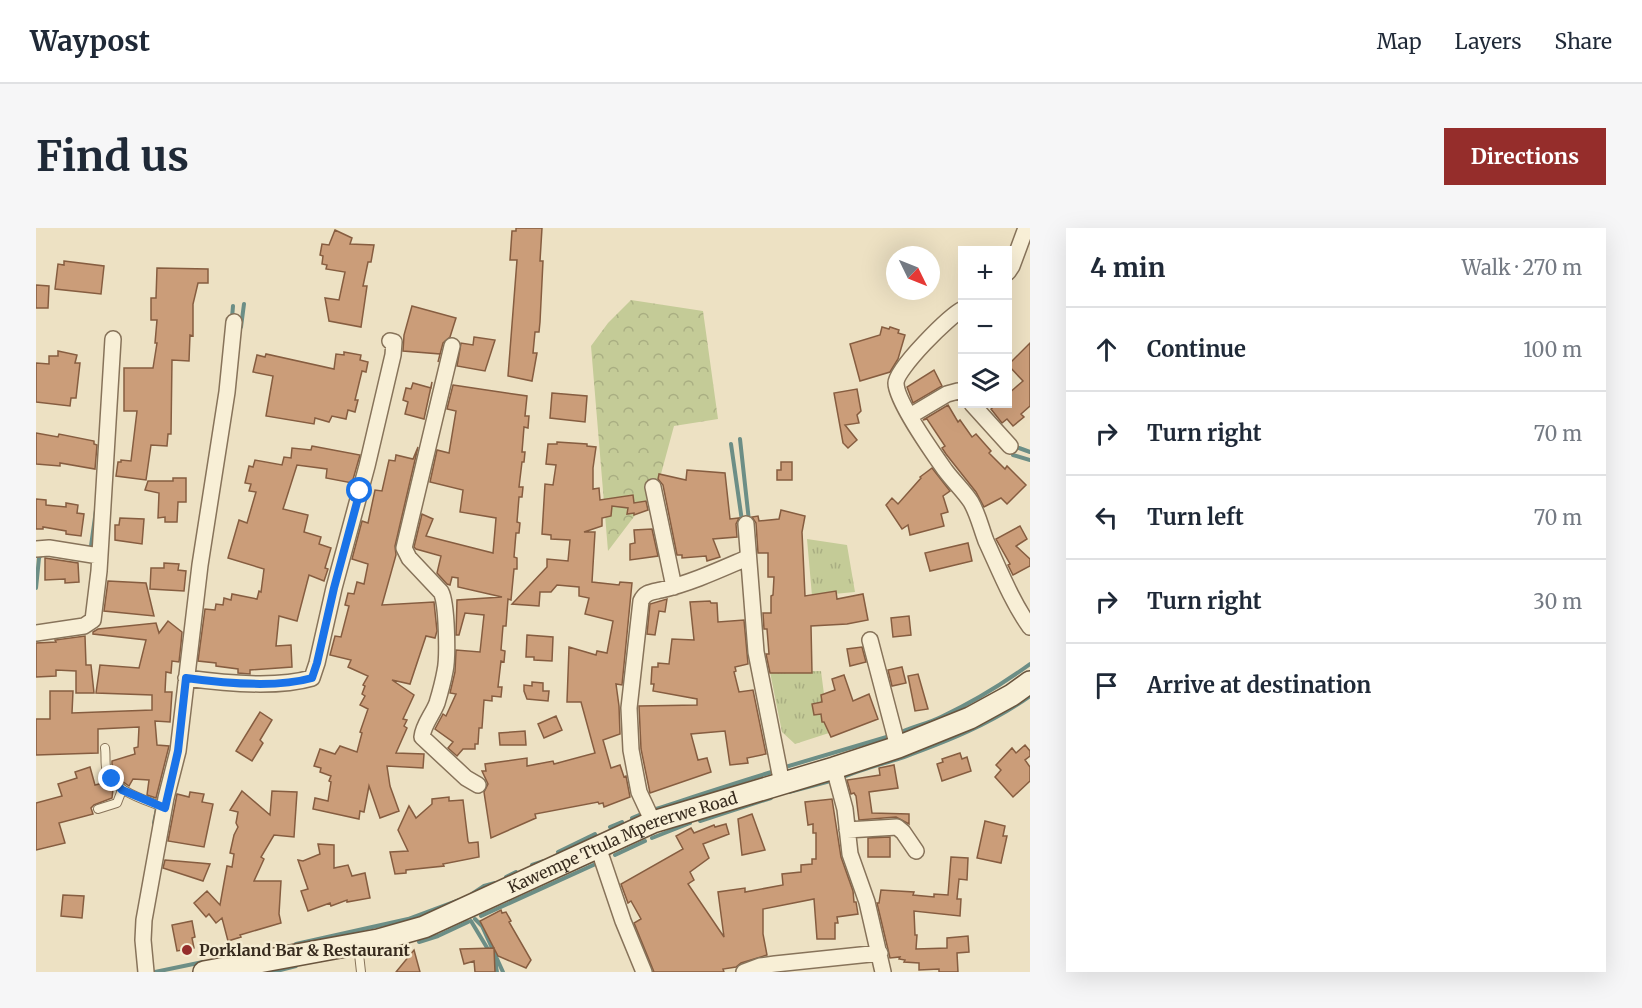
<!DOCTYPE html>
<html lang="en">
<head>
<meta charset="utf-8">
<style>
  body { margin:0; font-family:Merriweather,serif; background:#f6f6f7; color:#1f2937 }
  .controls { position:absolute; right:18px; top:18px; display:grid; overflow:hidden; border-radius:0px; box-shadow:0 6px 24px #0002 }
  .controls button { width:54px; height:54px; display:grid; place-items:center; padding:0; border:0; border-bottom:2px solid #e0e1e3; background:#fff; color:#1f2937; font:30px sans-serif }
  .compass { position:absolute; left:850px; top:18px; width:54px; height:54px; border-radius:50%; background:#fff; box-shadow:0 6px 24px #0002; rotate:133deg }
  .stop { position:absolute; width:18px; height:18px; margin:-14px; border:4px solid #1a73e8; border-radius:50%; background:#fff }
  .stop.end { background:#1a73e8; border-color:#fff; box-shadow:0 2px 6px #0008 }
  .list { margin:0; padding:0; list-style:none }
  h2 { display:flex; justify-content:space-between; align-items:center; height:78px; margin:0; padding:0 24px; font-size:26px }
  h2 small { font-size:20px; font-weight:400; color:#747a83 }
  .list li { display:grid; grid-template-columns:39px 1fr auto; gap:18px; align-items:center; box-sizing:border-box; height:84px; padding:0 24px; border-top:2px solid #e0e1e3 }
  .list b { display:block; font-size:22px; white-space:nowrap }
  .list em { font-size:20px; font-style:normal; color:#747a83 }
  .icon { flex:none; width:33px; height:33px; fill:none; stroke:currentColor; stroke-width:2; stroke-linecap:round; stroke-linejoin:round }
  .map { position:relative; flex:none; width:994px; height:744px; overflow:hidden; border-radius:0px }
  header { display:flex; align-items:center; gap:36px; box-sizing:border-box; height:84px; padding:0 30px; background:#fff; border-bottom:2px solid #e0e1e3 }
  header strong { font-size:28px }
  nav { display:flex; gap:33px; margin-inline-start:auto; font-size:21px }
  .intro { display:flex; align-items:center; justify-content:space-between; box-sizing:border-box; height:144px; padding:0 36px }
  h1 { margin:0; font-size:42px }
  .button { padding:15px 27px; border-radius:0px; background:#952d2b; color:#fff; font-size:21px; font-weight:700 }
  main { display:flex; gap:36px; padding:0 36px }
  aside { flex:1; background:#fff; border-radius:0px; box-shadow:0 6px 24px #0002 }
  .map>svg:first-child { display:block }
  .grass { fill:url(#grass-tufts) }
  .forest { fill:url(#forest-crowns) }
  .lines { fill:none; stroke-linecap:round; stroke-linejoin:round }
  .stream { stroke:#6c8e86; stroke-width:4 }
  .building { fill:#cb9d79; stroke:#865d40; stroke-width:1.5 }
  .lane-casing { stroke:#87735a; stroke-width:10 }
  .street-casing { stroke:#87735a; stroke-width:18 }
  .secondary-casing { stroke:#69543d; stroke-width:24 }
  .lane { stroke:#f8efd6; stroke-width:8 }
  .street { stroke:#f8efd6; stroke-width:15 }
  .secondary { stroke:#f8efd6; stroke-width:21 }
  .route { stroke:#1a73e8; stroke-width:8 }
  .poi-dot { fill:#952d2b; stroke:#f5ecd2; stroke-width:2 }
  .labels { text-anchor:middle; stroke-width:5; stroke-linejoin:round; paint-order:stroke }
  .street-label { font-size:16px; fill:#372b1e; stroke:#f5ecd2 }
  .poi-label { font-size:16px; font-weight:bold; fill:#372b1e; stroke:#f5ecd2; text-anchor:start }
</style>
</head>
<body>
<header>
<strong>Waypost</strong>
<nav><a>Map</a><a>Layers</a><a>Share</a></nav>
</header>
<div class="intro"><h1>Find us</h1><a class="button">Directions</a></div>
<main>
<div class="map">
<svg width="994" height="744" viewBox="0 0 994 744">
  <defs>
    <pattern id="grass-tufts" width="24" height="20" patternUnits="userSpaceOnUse" patternTransform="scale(1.5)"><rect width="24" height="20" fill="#c4cb97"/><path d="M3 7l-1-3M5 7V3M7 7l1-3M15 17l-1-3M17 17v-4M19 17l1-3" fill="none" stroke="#a9ae82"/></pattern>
    <pattern id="forest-crowns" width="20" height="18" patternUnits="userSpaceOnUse" patternTransform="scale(1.5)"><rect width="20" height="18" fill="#c4cb97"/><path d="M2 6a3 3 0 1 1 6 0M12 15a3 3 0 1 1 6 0" fill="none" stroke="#a9ae82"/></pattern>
  </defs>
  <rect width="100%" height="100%" fill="#ede1c3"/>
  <!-- grass -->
  <path class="grass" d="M771 311 811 317 819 364 776 368Z
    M785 443 793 505 759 516 746 504 734 444Z"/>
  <!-- forest -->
  <path class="forest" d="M595 72 667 83 682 191 638 198 622 257 572 323 555 118 572 95Z"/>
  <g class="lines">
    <!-- stream -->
    <path class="stream" d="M196 90 197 78
      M205 99 208 76
      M704 211 713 293
      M695 216 706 293
      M983 220 994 224
      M977 227 994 232
      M53 320 55 318 60 282
      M0 360 3 330 6 325
      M861 506C875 499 891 496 905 489 937 474 965 457 994 436
      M746 540 854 508
      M805 550C825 541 847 536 868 529 912 513 955 496 994 468
      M753 564 798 552
      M620 581C660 568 699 555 739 543
      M596 590 608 585
      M664 593 735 570
      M118 595 122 576
      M574 599 586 594
      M616 610 654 595
      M522 624 559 606
      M579 627 609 613
      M496 637 508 633
      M470 649 480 644
      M436 666 448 658 459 655
      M445 688 564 634
      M439 691 446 698 467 744
      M435 693 459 733 461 744
      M383 714 402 708 432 694
      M260 716 372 691 423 672
      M119 744 167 734
      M237 744 260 738"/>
  </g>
  <!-- building -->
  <path class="building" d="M480 0H506L504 33H507L504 94 503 104H499L497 125H501L496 153 472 148 481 32H474L476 3H480Z
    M299 2 316 10 314 16 338 17 335 34H332L327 58H331L325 99 293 93 289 70 303 72 309 44 290 41 291 37 286 36 287 28 284 27 286 16 293 17Z
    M28 33 68 38 65 66 19 61 22 36 28 37Z
    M121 40 172 41V55H162L157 76V108L154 107 153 133 136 132 135 206H132L131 218 115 217 110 252 80 248 82 234H85V232L95 233 101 183H88V140H117L121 115H119L121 92H115V70H120Z
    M0 57 13 58 12 80H0Z
    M376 78 420 90 414 109 407 115 402 134 404 126 367 123 368 107Z
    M846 99 853 101 854 99 863 102 862 105 869 107 862 131 854 144 824 153 814 116 844 107Z
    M438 109 459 112 449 143 421 138 425 115 437 117Z
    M994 115V178L985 186 988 189 977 198 971 191 966 195 955 181 961 176H972V166L987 153 972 137Z
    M22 123 41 127 39 135H44L40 170H35L34 178 0 174V135L13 136V128H22Z
    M308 124 325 127 324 132 332 134 330 144 326 143 319 172H322L319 184 312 182 310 191 296 188 293 194 279 190 278 196 230 188 237 148 217 144 221 127 229 129 230 126 298 141 300 126 308 127Z
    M898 142 906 158 877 175 871 159Z
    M396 154 388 191 369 186 372 174 367 172 370 160 375 161 377 155 395 160Z
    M417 157 491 168 489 188H493L492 200 488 199 486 224H489L488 234H486L483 259H487L486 269H483L481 294 484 295 483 305H480L478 329 481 330V341H478L475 372 472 371 470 398H467L465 422 469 423 468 434 465 433 462 459H466L465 469 456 468V473L448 472 446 500H443L442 516H439V521H427L421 528 412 520 417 514 399 501 407 486 410 488 420 466 414 465 419 444 420 422 444 424 448 387 429 385 423 407H420L421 372 466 369 422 359V350L416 349 414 357 411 356 401 345 405 328 380 321 378 319 386 286 397 291 390 308 457 325 460 290 424 284 427 262 394 254 401 222 413 225 420 183 411 181Z
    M821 161 825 183 821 187 823 195 809 197 821 212 812 220 807 215 798 165Z
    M516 165 551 168 549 194 514 190Z
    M912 177 922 194 924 192 936 209 940 206 955 223 953 225 969 241 971 238 990 257 971 276 965 270 948 279 940 264 910 226 906 220 909 218 891 191 887 192Z
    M0 205 22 209 23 206 58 213V216L61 217 59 241 24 235V238L0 236Z
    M521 214 551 216V218L560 219 557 240V261L563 260 564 272 597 267 598 275 610 273 612 282 598 287V285L591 286 592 280 576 278 575 288 566 290V298L548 304H559L556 354 583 357 584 354 596 355 586 457 580 456 583 478 584 506 567 512 575 540 584 537 588 549 590 548 594 569 568 579 567 575 563 576 562 574 499 586 500 590 455 610 448 564 452 556 446 543H450L449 536 491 530V538L517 533 518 536 559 525 545 474H531L533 419 560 427 561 423 571 425 577 393 549 386 553 370 543 368V359L521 357 515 364H504L503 378 476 376 511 339V331L532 333 534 312 515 311V307L506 306 509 256 517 257 520 237 510 236 512 216H521Z
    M276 218 324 227 316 255 290 250 291 241 261 237 247 281 272 287 268 304 285 309 283 316 295 320 289 340 292 341 288 353 273 347 261 393 243 388 240 418 255 417 256 439 214 442V446L202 445V441L180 438V435L162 433 169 381 179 382 180 376 187 377 188 370 195 372 196 366 221 371 223 363 225 364 228 341 192 330 203 292 211 295 220 264 213 263 215 256 209 255 213 238 217 239 219 232 246 237 248 229 255 230 256 220 275 222Z
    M382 219 359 318 360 327 346 377 398 374 401 403 399 410 390 408 374 456 356 452 378 467 367 491 371 492 368 498 371 500 360 525 388 526 387 540 351 538 354 558 363 583 344 590 333 558 328 584 324 583 323 591 277 581 279 570 292 573 295 554 293 553 295 548 284 544 285 540 278 538 284 521 299 526 304 518 321 524 326 505 324 504 332 481 324 477 329 468 326 466 329 458 327 457 332 448 312 439 315 432 294 427 299 408 305 409 313 378 309 377 312 365 318 366 321 354 328 356 332 336 316 331 326 293 332 295 339 262 346 263 353 232 359 233 360 227 377 231Z
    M745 234H756V252H741V242H745Z
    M896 240 914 263 907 268 912 284 905 286 908 298 874 307 872 297 866 301 850 277 856 270 862 276 885 250 884 249Z
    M651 242 689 245 694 291 703 290 700 296 701 309 677 311 684 329 671 333 670 328 646 330V327H641L627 257 622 251 623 246 650 252Z
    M137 250H150V274H142L141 294H129V289L122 290 123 265 109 262 112 253H137Z
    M0 271 10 272V277L30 279V275L42 277 41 285 48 286 45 308 30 306V303L7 299V301H0Z
    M745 282 769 288 766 304 769 368 800 363 801 371 827 366 832 392 811 396 775 398 776 445H734L730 426H733L731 401H728L727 385H735V368L737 367 738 349H732V325H722L720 295 716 289 722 288 723 293 743 291Z
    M84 290 108 291 106 316 79 312V297H83Z
    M984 298 991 311 980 318 994 331V338L977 347 972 337 974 336 960 311Z
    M616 301 622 328 594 332V316L599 315 598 302Z
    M932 315 936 333 894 343 889 325Z
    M9 330 42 335 43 354 29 355V351L9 352Z
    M128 335 143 336 142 342 150 343 148 363 114 361 115 340H128Z
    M72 353 110 355 118 388 68 383Z
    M631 371 629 384 623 383 619 407 611 406 614 376Z
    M674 373 675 375H681L682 394 708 392 712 436 699 439 700 443 698 444 703 464 717 462 730 526 711 530 712 535 694 537 689 503 655 506 662 532 671 530 675 544 614 565 605 521 603 478 661 477V471L617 463 618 456H615L616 439H622V435L633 436 636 411 658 412 654 374Z
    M873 388 875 407 857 409 855 390Z
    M132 393 146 404 145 416 143 434 136 433 135 445 130 444 129 464H136L134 494 119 493 121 517 133 518 120 570 111 567 113 552 97 551 93 558 83 551 76 536V533L99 526 98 520 102 519 103 499 62 501V525L0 527V491H14V463H37L36 485 116 482V467L60 465 64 437 103 440 110 412 57 406V404L62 401 120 395 123 405Z
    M491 407 517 409 516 433 498 432V429H490Z
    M49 408 50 437H55L58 465H40V443L20 442V448L0 449V415L20 414 19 412Z
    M826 419 830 434 814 438 811 421Z
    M866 439 870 455 856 458 852 442Z
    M882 446 892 481 879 483 872 448Z
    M808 447 817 473 833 466 842 491 795 509 788 494H786L785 486 778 487 776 476 786 474 785 467 799 462 796 451Z
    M496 454 507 455V463H513L512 473 491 471 488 463V457L496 458Z
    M224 484 236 492 224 512 227 515 216 533 200 523Z
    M520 488 526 502 508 510 502 496Z
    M489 503 490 517H464L463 505Z
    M989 517 994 523V528L989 532 994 539V553L977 569 959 549 965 542 960 537 976 520 980 525Z
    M924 525 926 531 931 529 935 543 906 553 901 536 907 534 906 531Z
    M858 537 862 560 833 564 836 585 873 586V596L860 589 823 592 820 568 818 565 815 566 811 552 844 547 843 540Z
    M54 539 59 557 71 554 77 561 76 570 58 577 55 580 57 586 23 595 29 615 0 622V575L26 568 22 556 41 550 39 544Z
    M206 563 234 587 236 563 261 564 258 609 238 607 225 629 228 631 218 653H245L243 686 245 695 204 707 205 709 192 713 186 690 180 695 173 686 170 689 158 675 171 663 184 677 191 638 196 639 198 626 194 625 198 607 202 599 200 595 202 584 194 582Z
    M154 564 168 566 166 574 177 576 168 619 132 613 141 566 153 569Z
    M413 569V573L427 572 432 613 433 615 442 614 443 629 407 636 408 638 370 642V645L359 646 354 624 372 623 362 602 373 578 380 590 396 576V571Z
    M796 571 805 629 817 663 818 674H820L822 686 801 689 802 695H799V711H781L778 671 727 681V706L731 727 705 735 700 739 687 741 688 744H618L598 695 605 691 595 673 592 675 585 656 647 621 640 608 655 600 658 605 678 597 679 599 690 596 693 606 667 616 673 630 654 644 658 652 652 656 688 709 682 664 709 660V664L747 657 746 646 765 644V637L776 636V631H780V605H777V596L772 597 769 574Z
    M716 586 729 622 706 627 702 591Z
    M949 593 969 598 967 608H971L965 635 941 630Z
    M854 609V629H832V610Z
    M282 616 298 617V640L312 637 316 648 329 645 334 670 311 674V672L295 678 294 675 272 683 265 663 272 661 262 632 267 633 284 626Z
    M915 629 932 630 931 652 923 651 921 671H925L924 688 878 683 879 707H881L880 721 911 720V710L932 708 933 724 921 725 922 744H903V741L883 742V735L868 734 869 732 863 731 864 729 854 730 841 675H843L845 662 878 664 877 667 898 669V666L912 667Z
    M129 632 164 635 174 636 167 653 127 640Z
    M27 667 48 668 46 690 25 688Z
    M465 682 466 685 470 684 475 693 473 694 495 732 490 740 462 728 444 693Z
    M156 693 159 709 156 710 158 720 141 723 136 697Z
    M458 720 459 744H439L438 733 428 736 424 721Z
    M378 722 384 744H360Z"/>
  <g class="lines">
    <defs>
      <path id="lane" d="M69 520C70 526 69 533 70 539 76 564 108 571 129 580
        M62 581 81 575 86 562
        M322 717 325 744"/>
      <path id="street" d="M972 44 976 38 990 0
        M927 81C913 88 860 141 860 155 860 173 897 225 909 242 917 253 928 263 935 274 942 286 945 300 950 313 963 341 976 374 994 399
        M416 118 368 320 373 330 405 364C411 375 412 430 409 443 407 454 404 465 401 475 397 486 387 497 386 509L430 550 442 557
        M936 176 974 218
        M874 188 911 166 922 163 927 165
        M617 259 638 359
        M710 296 720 424 746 556
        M0 321 13 320 63 328
        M0 405 48 398 57 392 63 343 77 111
        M834 412 862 519
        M150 450C186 455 242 460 276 450L281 435 298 360 331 238 357 127 358 114 354 113
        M798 540 809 581 814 626 831 674 847 744
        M617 594 603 564 595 522 593 480 605 373C609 364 616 364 625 362 655 355 683 342 711 330
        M811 602 861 599 867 604 880 623
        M562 619 587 693 608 744
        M110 744 107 712 108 692 130 570 142 523 164 337 191 164 198 94
        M708 744 724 738 739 736 844 725"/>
      <g id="secondary">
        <path id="s1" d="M168 744 342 712 388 699 617 594 798 540 862 519 934 490 976 467 994 454"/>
      </g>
    </defs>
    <!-- lane casing -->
    <use href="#lane" class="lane-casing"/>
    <!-- street casing -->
    <use href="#street" class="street-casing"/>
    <!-- secondary casing -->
    <use href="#secondary" class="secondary-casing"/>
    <!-- lane -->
    <use href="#lane" class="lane"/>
    <!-- street -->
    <use href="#street" class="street"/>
    <!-- secondary -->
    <use href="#secondary" class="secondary"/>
  </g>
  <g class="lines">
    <!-- route -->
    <path class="route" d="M76 551 86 562 129 580 142 523 150 450C186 455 241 460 276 450L281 435 298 360 324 263"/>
  </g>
  <!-- markers -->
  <circle class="poi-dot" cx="151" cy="722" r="6"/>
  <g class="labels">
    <!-- street labels -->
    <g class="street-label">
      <text dy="6" stroke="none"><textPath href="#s1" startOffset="441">Kawempe Ttula Mpererwe Road</textPath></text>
    </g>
    <!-- poi labels -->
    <g class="poi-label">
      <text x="163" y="728">Porkland Bar &amp; Restaurant</text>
    </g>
  </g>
</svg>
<div class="controls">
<button>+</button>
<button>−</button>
<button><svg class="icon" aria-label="layers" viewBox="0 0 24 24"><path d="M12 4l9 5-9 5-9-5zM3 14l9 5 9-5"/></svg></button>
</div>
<svg class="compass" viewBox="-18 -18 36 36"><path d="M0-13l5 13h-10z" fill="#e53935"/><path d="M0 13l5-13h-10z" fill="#747a83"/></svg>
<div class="stop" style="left:324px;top:263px"></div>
<div class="stop end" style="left:76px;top:551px"></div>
</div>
<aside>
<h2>4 min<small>Walk · 270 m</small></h2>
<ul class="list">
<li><svg class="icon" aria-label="ahead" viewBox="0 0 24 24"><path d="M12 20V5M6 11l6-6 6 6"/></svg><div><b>Continue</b></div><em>100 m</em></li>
<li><svg class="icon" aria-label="right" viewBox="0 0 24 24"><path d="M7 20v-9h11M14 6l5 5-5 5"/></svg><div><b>Turn right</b></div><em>70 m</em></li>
<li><svg class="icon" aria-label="left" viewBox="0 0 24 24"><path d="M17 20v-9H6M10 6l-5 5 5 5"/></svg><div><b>Turn left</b></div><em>70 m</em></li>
<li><svg class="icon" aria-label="right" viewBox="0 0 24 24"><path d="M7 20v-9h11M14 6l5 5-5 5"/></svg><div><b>Turn right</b></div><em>30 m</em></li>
<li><svg class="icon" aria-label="arrive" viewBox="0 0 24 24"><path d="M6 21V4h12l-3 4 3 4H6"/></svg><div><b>Arrive at destination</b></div></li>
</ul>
</aside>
</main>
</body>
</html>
